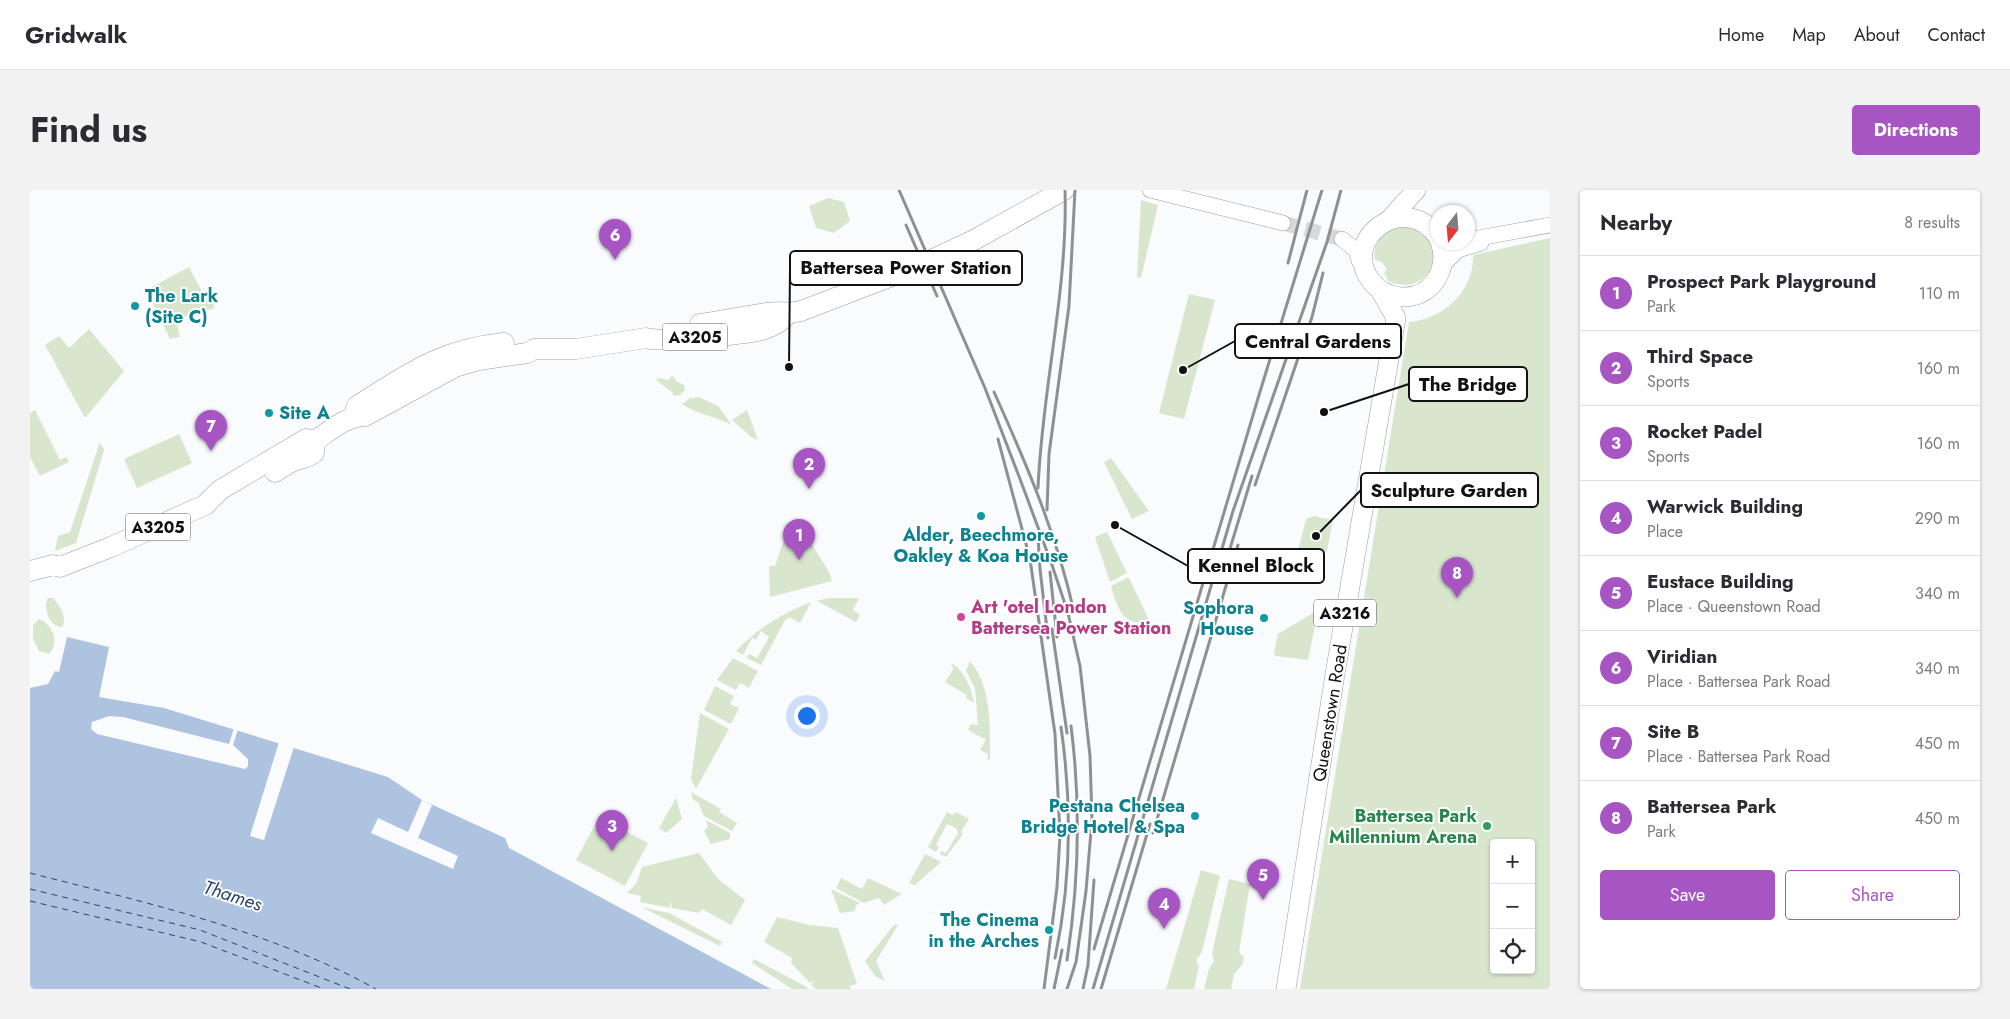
<!DOCTYPE html>
<html lang="en">
<head>
<meta charset="utf-8">
<style>
  body { margin:0; font-family:Jost,sans-serif; background:#f2f2f3; color:#2b2b33 }
  .controls { position:absolute; right:15px; bottom:15px; display:grid; overflow:hidden; border-radius:5px; box-shadow:0 1px 4px #0004 }
  .controls button { width:45px; height:45px; display:grid; place-items:center; padding:0; border:0; border-bottom:1px solid #e1e1e2; background:#fff; color:#2b2b33; font:25px sans-serif }
  .compass { position:absolute; left:1400px; top:15px; width:45px; height:45px; border-radius:50%; background:#fff; box-shadow:0 1px 4px #0004; rotate:196deg }
  .you { position:absolute; left:776px; top:525px; width:18px; height:18px; margin:-12px; border:4px solid #fff; border-radius:50%; background:#1a73e8; box-shadow:0 0 0 8px #1a73e833 }
  .badge { display:grid; place-items:center; width:32px; height:32px; border-radius:50%; background:#a855c4; color:#fff; font-size:16px; font-weight:700 }
  .pin { position:absolute; translate:-50% -41px; filter:drop-shadow(0 1px 2px #0008) }
  .pin::after { content:''; position:absolute; top:26px; width:18px; height:15px; background:inherit; clip-path:polygon(0 0,100% 0,50% 100%) }
  .list { margin:0; padding:0; list-style:none }
  h2 { display:flex; justify-content:space-between; align-items:center; height:65px; margin:0; padding:0 20px; font-size:21px }
  h2 small { font-size:16px; font-weight:400; color:#7c7c81 }
  .list li { display:grid; grid-template-columns:32px 1fr auto; gap:15px; align-items:center; box-sizing:border-box; height:75px; padding:0 20px; border-top:1px solid #e1e1e2 }
  .list b { display:block; font-size:19px; white-space:nowrap }
  .list p { margin:0; font-size:16px; white-space:nowrap; color:#7c7c81 }
  .list em { font-size:16px; font-style:normal; color:#7c7c81 }
  .actions { display:flex; gap:10px; padding:15px 20px }
  .actions a { flex:1; padding:11px 0; border:1px solid #a855c4; border-radius:5px; text-align:center; font-size:18px; color:#a855c4 }
  .actions .main { background:#a855c4; color:#fff }
  .icon { flex:none; width:28px; height:28px; fill:none; stroke:currentColor; stroke-width:2; stroke-linecap:round; stroke-linejoin:round }
  .map { position:relative; flex:none; width:1520px; height:799px; overflow:hidden; border-radius:5px }
  header { display:flex; align-items:center; gap:30px; box-sizing:border-box; height:70px; padding:0 25px; background:#fff; border-bottom:1px solid #e1e1e2 }
  header strong { font-size:24px }
  nav { display:flex; gap:28px; margin-inline-start:auto; font-size:18px }
  .intro { display:flex; align-items:center; justify-content:space-between; box-sizing:border-box; height:120px; padding:0 30px }
  h1 { margin:0; font-size:35px }
  .button { padding:12px 22px; border-radius:5px; background:#a855c4; color:#fff; font-size:18px; font-weight:700 }
  main { display:flex; gap:30px; padding:0 30px }
  aside { flex:1; background:#fff; border-radius:5px; box-shadow:0 1px 4px #0004 }
  .map>svg:first-child { display:block }
  .green { fill:#d8e6ce; fill-rule:evenodd }
  .water { fill:#aec3e0 }
  .pier { fill:#fafbfd }
  .lines { fill:none; stroke-linecap:round; stroke-linejoin:round }
  .ferry { stroke:#26436c; stroke-width:1; stroke-dasharray:6 5; stroke-linecap:butt }
  .tertiary-tunnel { stroke:#d7d8da; stroke-width:15; stroke-dasharray:15 8; stroke-linecap:butt }
  .tertiary-casing { stroke:#9a9b9d; stroke-width:16 }
  .primary-casing { stroke:#9a9b9d; stroke-width:20 }
  .trunk-casing { stroke:#9a9b9d; stroke-width:21 }
  .tertiary { stroke:#fff; stroke-width:15 }
  .primary { stroke:#fff; stroke-width:19 }
  .trunk { stroke:#fff; stroke-width:20 }
  .rail { stroke:#8f9091; stroke-width:3 }
  .trunk-bridge-casing { stroke:#9a9b9d; stroke-width:21; stroke-linecap:butt }
  .trunk-bridge { stroke:#fff; stroke-width:20 }
  .culture-dot { fill:#0f9aa8; stroke:#fff; stroke-width:2 }
  .hotel-dot { fill:#d1479c; stroke:#fff; stroke-width:2 }
  .leisure-dot { fill:#2e9e5b; stroke:#fff; stroke-width:2 }
  .labels { text-anchor:middle; stroke-width:4; stroke-linejoin:round; paint-order:stroke }
  .shield { fill:#fff; stroke:#585859; stroke-width:1 }
  .shield-label { font-size:16px; font-weight:bold; fill:#111112 }
  .culture-label { font-size:18px; font-weight:bold; fill:#0d838f; stroke:#fff; text-anchor:end }
  .hotel-label { font-size:18px; font-weight:bold; fill:#b23c85; stroke:#fff; text-anchor:start }
  .street-label { font-size:18px; fill:#111112; stroke:#fff }
  .leisure-label { font-size:18px; font-weight:bold; fill:#27864d; stroke:#fff; text-anchor:end }
  .water-label { font-size:19px; font-style:italic; fill:#26436c; stroke:#fff }
  .leader { fill:none; stroke:#111112; stroke-width:2 }
  .callout-dot { fill:#111112; stroke:#fff; stroke-width:2 }
  .callout { fill:#fff; stroke:#111112; stroke-width:2 }
  .callout-label { font-size:19px; text-anchor:middle; font-weight:bold; fill:#111112 }
</style>
</head>
<body>
<header>
<strong>Gridwalk</strong>
<nav><a>Home</a><a>Map</a><a>About</a><a>Contact</a></nav>
</header>
<div class="intro"><h1>Find us</h1><a class="button">Directions</a></div>
<main>
<div class="map">
<svg width="1520" height="799" viewBox="0 0 1520 799">
  <rect width="100%" height="100%" fill="#fafbfd"/>
  <!-- green -->
  <path class="green" d="M798 8 814 12 820 31 804 43 786 38 779 16Z
    M1111 10 1128 15 1111 88 1107 87Z
    M1365 36 1385 37C1390 42 1399 48 1402 54 1405 59 1404 65 1403 70 1399 93 1377 100 1358 91L1354 82 1357 80 1352 72 1345 70C1342 53 1352 46 1365 36Z
    M1520 48V799H1270L1379 132C1414 129 1444 101 1443 65ZM1464 653H1501V780H1464Z
    M159 77 173 104 177 102 185 118 146 129 150 147 140 149 116 100Z
    M1159 104 1185 110 1154 229 1129 223Z
    M59 139 94 181 55 228 15 155 29 146 39 158Z
    M642 185 647 192 654 195 655 200 650 205 643 206V203L626 190 630 188 639 190Z
    M669 207 688 216 702 235C685 226 668 225 652 214L660 208Z
    M5 220 30 270 36 267 39 272 10 286 0 267V223Z
    M717 220 728 250 721 247 702 230Z
    M149 244 162 273 107 298 94 269Z
    M70 252 74 260 46 353 25 361 28 346 40 342Z
    M1081 268 1119 321 1102 329 1074 272Z
    M1284 326 1303 330 1297 361 1274 376 1267 365 1276 329Z
    M769 333 799 382 802 391 740 407 739 376H745L754 350Z
    M1077 342 1097 383 1080 392 1065 347Z
    M1097 388H1099L1119 430C1094 440 1086 415 1081 396Z
    M18 408H23C30 416 38 428 32 437 20 436 16 424 16 413Z
    M798 408H829L823 420 830 425 826 432 787 411Z
    M781 412 770 433 759 427 755 430 731 475 717 468 719 464 727 468 739 447 731 441 726 450 722 448 713 465 706 461C728 438 751 424 781 412Z
    M1288 420 1278 470 1245 466 1244 463 1248 444Z
    M9 429C23 434 30 453 19 464L9 461 3 449V435Z
    M703 468 728 481 719 498 710 493 706 500 687 490Z
    M940 471C962 497 960 537 960 569L957 570 958 564 950 560 956 550 938 540 941 534 948 535 945 498 936 481Z
    M922 474C936 482 941 498 944 513L936 508 937 505 915 492 924 478 921 476Z
    M685 496 704 506 700 514 709 518 701 534 674 520Z
    M670 523 699 539 666 599 661 589Z
    M661 602 691 619 689 622 707 633 702 641 674 626 668 612 663 610Z
    M646 608 652 629 636 643 629 638Z
    M917 622 923 625 926 622 939 629 931 642 933 644 916 667 910 664 911 661 916 663 928 643 926 638 917 634 906 655 909 657 906 662 898 657Z
    M569 627 618 653 595 696 546 670Z
    M676 630 700 643V649L681 654 674 641 678 637Z
    M669 663 688 689 715 710 701 735 672 719 669 723 642 718 641 712 640 718 610 712 611 706 597 703 606 694 612 677Z
    M895 664 911 672 885 695 879 693Z
    M1171 680 1190 686 1172 762 1166 770 1169 776 1164 799H1136Z
    M811 688 832 699 838 688 872 704 854 715 849 708 834 713 806 698Z
    M1199 689 1220 694 1209 762 1214 767 1212 775 1204 784 1201 799H1174L1179 779 1184 771 1182 763Z
    M801 699 830 713 826 715 825 721 810 723Z
    M611 717 639 723 692 752 690 756Z
    M747 727 780 735 808 738 827 794 820 796 821 799H786L781 795 785 790 780 793 761 773 762 768 734 752Z
    M864 735H868L846 771 855 791 845 786 835 771Z
    M724 769 777 797 778 799H762L722 773Z"/>
  <!-- water -->
  <path class="water" d="M37 447 79 457 69 507 134 518 358 587 392 610 475 648 479 658 741 799H0V498L18 494 25 481 29 482Z"/>
  <!-- pier -->
  <path class="pier" d="M79 526 93 527 199 554 204 538 208 539 203 555 218 569V576L215 579 67 544 61 539 62 532Z
    M249 552 264 557 234 650 220 646Z
    M392 610 402 615 388 648 428 666 423 679 341 643 348 628 378 642Z"/>
  <g class="lines">
    <!-- ferry -->
    <path class="ferry" d="M0 683C117 713 239 740 346 799
      M0 699 170 740 320 799
      M0 711 171 752 294 799"/>
    <!-- tertiary-tunnel -->
    <path class="tertiary-tunnel" d="M1253 33 1312 49"/>
    <defs>
      <path id="tertiary" d="M1120 0 1253 33
        M1312 49 1326 60 1329 71 1334 75
        M1438 50 1520 35
        M1412 76 1428 60 1451 53"/>
      <path id="primary" d="M1360 29 1386 0
        M1408 47C1376 0 1309 48 1341 91 1348 100 1359 106 1371 107 1401 109 1420 79 1410 52
        M1256 799 1305 484 1366 128 1350 100"/>
      <path id="trunk" d="M944 50 1034 0
        M670 134C692 131 714 126 736 123 749 121 759 124 771 121L886 77
        M325 222 327 216C378 184 411 159 474 153
        M245 282C251 278 258 273 264 271 272 268 277 268 284 263L285 251
        M0 381 23 375 30 377 81 357 175 315 190 300 276 249 285 251C301 240 316 226 335 226L425 177 449 170 497 163 504 159H546L616 148C631 153 719 144 735 139 745 135 751 132 758 124"/>
    </defs>
    <!-- tertiary casing -->
    <use href="#tertiary" class="tertiary-casing"/>
    <!-- primary casing -->
    <use href="#primary" class="primary-casing"/>
    <!-- trunk casing -->
    <use href="#trunk" class="trunk-casing"/>
    <!-- tertiary -->
    <use href="#tertiary" class="tertiary"/>
    <!-- primary -->
    <use href="#primary" class="primary"/>
    <!-- trunk -->
    <use href="#trunk" class="trunk"/>
    <!-- rail -->
    <path class="rail" d="M869 0 955 198 990 289 1022 375 1038 423 1050 476 1060 566 1062 629 1056 701 1046 772 1037 799
      M876 35 907 106
      M1258 73 1277 0
      M964 202C996 273 1027 345 1044 422
      M968 249 1000 369 1025 544 1030 645 1027 697 1014 799
      M1225 295 1282 127 1293 83
      M1008 298C1012 198 1038 101 1035 0
      M1017 320 1019 264 1039 116 1045 0
      M1008 346 1010 379 1018 448
      M1199 362 1222 286
      M1020 382 1027 447
      M1022 439 1037 543
      M1123 643 1208 355
      M1064 759 1229 205 1292 0
      M1025 768C1041 693 1042 613 1031 537
      M1037 770C1049 692 1051 614 1041 536
      M1024 799 1032 760
      M1053 799 1058 775 1064 690
      M1063 799 1203 321 1297 52 1311 0
      M1071 799 1120 634"/>
    <defs>
      <path id="trunk-bridge" d="M886 77 944 50"/>
    </defs>
    <!-- trunk-bridge casing -->
    <use href="#trunk-bridge" class="trunk-bridge-casing"/>
    <!-- trunk-bridge -->
    <use href="#trunk-bridge" class="trunk-bridge"/>
  </g>
  <!-- markers -->
  <g class="culture-dot">
    <circle cx="105" cy="116" r="5"/>
    <circle cx="239" cy="223" r="5"/>
    <circle cx="951" cy="326" r="5"/>
    <circle cx="1234" cy="428" r="5"/>
    <circle cx="1165" cy="626" r="5"/>
    <circle cx="1019" cy="740" r="5"/>
  </g>
  <circle class="hotel-dot" cx="931" cy="427" r="5"/>
  <circle class="leisure-dot" cx="1457" cy="636" r="5"/>
  <g class="labels">
    <!-- shield labels -->
    <g class="shield">
      <rect x="632.5" y="133.5" width="65" height="27" rx="4"/>
      <rect x="95.5" y="323.5" width="65" height="27" rx="4"/>
      <rect x="1284" y="409.5" width="62" height="27" rx="4"/>
    </g>
    <g class="shield-label">
      <text x="665" y="153">A3205</text>
      <text x="128" y="343">A3205</text>
      <text x="1315" y="429">A3216</text>
    </g>
    <!-- culture labels -->
    <g class="culture-label">
      <text x="115" y="112" text-anchor="start">The Lark<tspan x="115" dy="21">(Site C)</tspan></text>
      <text x="249" y="229" text-anchor="start">Site A</text>
      <text x="951" y="351" text-anchor="middle">Alder, Beechmore,<tspan x="951" dy="21">Oakley &amp; Koa House</tspan></text>
      <text x="1224" y="424">Sophora<tspan x="1224" dy="21">House</tspan></text>
      <text x="1155" y="622">Pestana Chelsea<tspan x="1155" dy="21">Bridge Hotel &amp; Spa</tspan></text>
      <text x="1009" y="736">The Cinema<tspan x="1009" dy="21">in the Arches</tspan></text>
    </g>
    <!-- hotel labels -->
    <g class="hotel-label">
      <text x="941" y="423">Art 'otel London<tspan x="941" dy="21">Battersea Power Station</tspan></text>
    </g>
    <!-- street labels -->
    <g class="street-label">
      <text transform="translate(1300 523) rotate(-81)" y="6">Queenstown Road</text>
    </g>
    <!-- leisure labels -->
    <g class="leisure-label">
      <text x="1447" y="632">Battersea Park<tspan x="1447" dy="21">Millennium Arena</tspan></text>
    </g>
    <!-- water labels -->
    <g class="water-label">
      <text transform="translate(203 705) rotate(18)" y="7">Thames</text>
    </g>
  </g>
  <!-- callouts -->
  <path class="leader" d="M759 177L760 78M1153 180L1205 151M1294 222L1379 194M1286 346L1331 300M1085 335L1158 376"/>
  <g class="callout-dot">
    <circle cx="759" cy="177" r="5"/>
    <circle cx="1153" cy="180" r="5"/>
    <circle cx="1294" cy="222" r="5"/>
    <circle cx="1286" cy="346" r="5"/>
    <circle cx="1085" cy="335" r="5"/>
  </g>
  <g class="callout">
    <rect x="760" y="61" width="232" height="34" rx="5"/>
    <rect x="1205" y="134" width="166" height="34" rx="5"/>
    <rect x="1379" y="177" width="118" height="34" rx="5"/>
    <rect x="1331" y="283" width="177" height="34" rx="5"/>
    <rect x="1158" y="359" width="136" height="34" rx="5"/>
  </g>
  <g class="callout-label">
    <text x="876" y="84">Battersea Power Station</text>
    <text x="1288" y="158">Central Gardens</text>
    <text x="1438" y="201">The Bridge</text>
    <text x="1419" y="307">Sculpture Garden</text>
    <text x="1226" y="382">Kennel Block</text>
  </g>
</svg>
<div class="controls">
<button>+</button>
<button>−</button>
<button><svg class="icon" aria-label="locate" viewBox="0 0 24 24"><circle cx="12" cy="12" r="6"/><path d="M12 2v4M12 18v4M2 12h4M18 12h4"/></svg></button>
</div>
<svg class="compass" viewBox="-18 -18 36 36"><path d="M0-13l5 13h-10z" fill="#e53935"/><path d="M0 13l5-13h-10z" fill="#7c7c81"/></svg>
<div class="you"></div>
<div class="pin badge" style="left:769px;top:370px">1</div>
<div class="pin badge" style="left:779px;top:299px">2</div>
<div class="pin badge" style="left:582px;top:661px">3</div>
<div class="pin badge" style="left:1134px;top:739px">4</div>
<div class="pin badge" style="left:1233px;top:710px">5</div>
<div class="pin badge" style="left:585px;top:70px">6</div>
<div class="pin badge" style="left:181px;top:261px">7</div>
<div class="pin badge" style="left:1427px;top:408px">8</div>
</div>
<aside>
<h2>Nearby<small>8 results</small></h2>
<ul class="list">
<li><span class="badge">1</span><div><b>Prospect Park Playground</b><p>Park</p></div><em>110 m</em></li>
<li><span class="badge">2</span><div><b>Third Space</b><p>Sports</p></div><em>160 m</em></li>
<li><span class="badge">3</span><div><b>Rocket Padel</b><p>Sports</p></div><em>160 m</em></li>
<li><span class="badge">4</span><div><b>Warwick Building</b><p>Place</p></div><em>290 m</em></li>
<li><span class="badge">5</span><div><b>Eustace Building</b><p>Place · Queenstown Road</p></div><em>340 m</em></li>
<li><span class="badge">6</span><div><b>Viridian</b><p>Place · Battersea Park Road</p></div><em>340 m</em></li>
<li><span class="badge">7</span><div><b>Site B</b><p>Place · Battersea Park Road</p></div><em>450 m</em></li>
<li><span class="badge">8</span><div><b>Battersea Park</b><p>Park</p></div><em>450 m</em></li>
</ul>
<div class="actions"><a class="main">Save</a><a>Share</a></div>
</aside>
</main>
</body>
</html>
